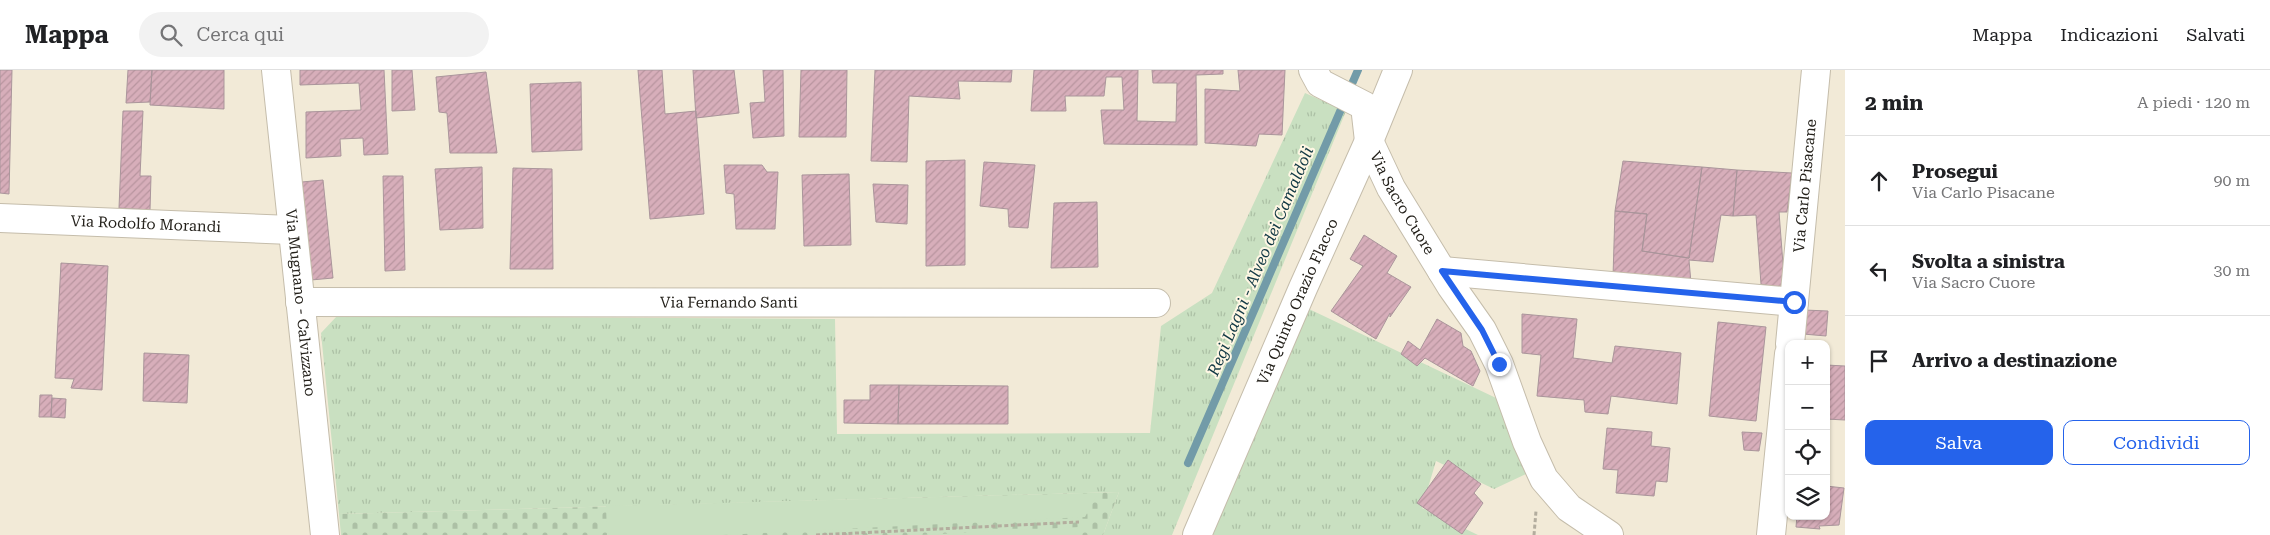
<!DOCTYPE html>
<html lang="it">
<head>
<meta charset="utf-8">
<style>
  body { margin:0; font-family:"Roboto Serif",serif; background:#f2f2f2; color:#202124 }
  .controls { position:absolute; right:15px; bottom:15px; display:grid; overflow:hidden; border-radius:10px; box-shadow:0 1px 4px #0004 }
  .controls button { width:45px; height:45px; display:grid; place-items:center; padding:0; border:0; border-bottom:1px solid #e0e0e0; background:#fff; color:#202124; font:25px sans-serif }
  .stop { position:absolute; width:15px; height:15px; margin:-11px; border:4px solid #2563eb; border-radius:50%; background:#fff }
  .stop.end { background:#2563eb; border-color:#fff; box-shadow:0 1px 5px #0008 }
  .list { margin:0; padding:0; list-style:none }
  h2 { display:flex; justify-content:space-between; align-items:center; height:65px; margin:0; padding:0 20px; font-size:21px }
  h2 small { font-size:16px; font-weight:400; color:#757577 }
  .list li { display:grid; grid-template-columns:32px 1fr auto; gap:15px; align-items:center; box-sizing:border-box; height:90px; padding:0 20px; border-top:1px solid #e0e0e0 }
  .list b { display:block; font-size:19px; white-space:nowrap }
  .list p { margin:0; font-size:16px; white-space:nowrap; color:#757577 }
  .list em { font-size:16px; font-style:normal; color:#757577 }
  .actions { display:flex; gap:10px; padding:15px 20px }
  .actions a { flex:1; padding:11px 0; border:1px solid #2563eb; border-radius:10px; text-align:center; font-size:18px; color:#2563eb }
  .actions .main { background:#2563eb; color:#fff }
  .icon { flex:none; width:28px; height:28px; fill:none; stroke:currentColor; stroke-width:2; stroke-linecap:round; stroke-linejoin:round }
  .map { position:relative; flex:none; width:1845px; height:465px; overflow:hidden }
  header { display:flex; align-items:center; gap:30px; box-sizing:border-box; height:70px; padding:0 25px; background:#fff; border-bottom:1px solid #e0e0e0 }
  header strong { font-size:24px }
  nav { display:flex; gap:28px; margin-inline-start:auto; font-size:18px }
  .search { width:350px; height:45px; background:#f2f2f2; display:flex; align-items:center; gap:12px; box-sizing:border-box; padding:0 18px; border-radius:28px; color:#757577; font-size:19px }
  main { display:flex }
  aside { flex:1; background:#fff }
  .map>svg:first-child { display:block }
  .grass { fill:url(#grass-tufts) }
  .cemetery { fill:url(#cemetery-stones) }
  .garden { fill:#c9e0c1 }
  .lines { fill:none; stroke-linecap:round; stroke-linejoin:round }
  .stream { stroke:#729ba8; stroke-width:8 }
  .building { fill:url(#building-hatch); stroke:#aa959b }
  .minor-casing { stroke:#c5bdab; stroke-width:30 }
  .path { stroke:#b3ad9e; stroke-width:3; stroke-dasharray:4 2.5; stroke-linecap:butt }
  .minor { stroke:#fff; stroke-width:28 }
  .route { stroke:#2563eb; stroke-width:6 }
  .labels { text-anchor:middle; stroke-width:4; stroke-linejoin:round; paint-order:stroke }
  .street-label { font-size:15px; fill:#24211b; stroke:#fff7e4 }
  .water-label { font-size:16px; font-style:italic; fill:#113844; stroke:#fff7e4 }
</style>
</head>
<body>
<header>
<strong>Mappa</strong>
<div class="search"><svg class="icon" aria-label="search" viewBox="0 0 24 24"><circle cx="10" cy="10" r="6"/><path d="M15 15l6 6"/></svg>Cerca qui</div>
<nav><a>Mappa</a><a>Indicazioni</a><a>Salvati</a></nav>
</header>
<main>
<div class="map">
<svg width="1845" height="465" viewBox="0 0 1845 465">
  <defs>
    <pattern id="grass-tufts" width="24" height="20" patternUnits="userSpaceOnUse" patternTransform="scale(1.25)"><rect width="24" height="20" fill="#c9e0c1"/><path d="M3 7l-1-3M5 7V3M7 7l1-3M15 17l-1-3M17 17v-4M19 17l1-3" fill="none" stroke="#acc0a5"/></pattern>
    <pattern id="cemetery-stones" width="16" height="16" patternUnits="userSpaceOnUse" patternTransform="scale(1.25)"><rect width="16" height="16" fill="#c9e0c1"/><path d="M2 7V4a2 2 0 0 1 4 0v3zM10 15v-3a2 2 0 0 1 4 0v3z" fill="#acc0a5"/></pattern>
    <pattern id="building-hatch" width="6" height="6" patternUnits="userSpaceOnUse" patternTransform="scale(1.25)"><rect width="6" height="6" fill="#d7aeba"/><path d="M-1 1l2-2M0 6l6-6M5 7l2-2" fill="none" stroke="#b8959f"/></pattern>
  </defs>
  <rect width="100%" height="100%" fill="#f2ead7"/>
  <!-- grass -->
  <path class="grass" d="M1305 23 1346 41 1172 465H1103L1119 422 339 444 321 263 337 246 835 249 837 364 1150 363 1161 256 1212 223Z
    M1309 239 1515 337 1539 398 1494 419 1436 391 1422 438 1478 465H1210Z"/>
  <!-- cemetery -->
  <path class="cemetery" d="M1119 422 1103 465H341L339 444Z"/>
  <!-- garden -->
  <path class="garden" d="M1098 423 1085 447 723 465H607L606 436Z
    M1079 457 1074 465H919Z"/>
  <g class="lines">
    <!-- stream -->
    <path class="stream" d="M1188 393 1358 0"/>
  </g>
  <!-- building -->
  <path class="building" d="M0 0H12L9 124 0 123Z
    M128 0H152L150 32 126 33Z
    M152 0H224V39L150 35Z
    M300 0H384L388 84 364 85 363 68 340 69 341 86 306 88V42L361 40 359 13 300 15Z
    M392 0H412L415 40 392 41Z
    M638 0H662L665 44 696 41 704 144 650 149Z
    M693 0H734L739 43 696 48Z
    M763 0H783L784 66 753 68 750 33 765 32Z
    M801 0H847L846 67H799Z
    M875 0H1012L1011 12 958 11 960 29 909 26 907 92 871 91Z
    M1034 0H1138L1137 51 1176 52 1177 13H1153L1152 0H1223V4L1196 5 1197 75 1104 74 1101 40H1124L1122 7H1106L1104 26H1065L1066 41H1031Z
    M1238 0H1285L1282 65 1259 64 1256 76 1205 73V19L1240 21Z
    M486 2 497 83H450L447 43 439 42 436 7Z
    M581 12 582 80 532 82 530 14Z
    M123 41H143L140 106H151L150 140 119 138Z
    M965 90V195L926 196V91Z
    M1623 91 1702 97 1689 188 1642 181 1647 144 1615 141Z
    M984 92 1035 95 1028 158 1009 157 1008 139 980 136Z
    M724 95H762L767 102H778L775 159H736L734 124 726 123Z
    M482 97 483 158 440 160 435 99Z
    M1702 97 1737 100 1733 146 1721 145 1713 192 1689 190 1691 213 1613 207 1615 141 1647 144 1642 181 1689 188Z
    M513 98 552 99 553 199H510Z
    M1737 100 1792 103 1787 142H1779L1785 220 1761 214 1756 145 1733 146Z
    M849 104 851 175 804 176 802 105Z
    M383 106H403L405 200 385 201Z
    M323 110 333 208 311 210 302 112Z
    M873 114 908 115 907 154 876 152Z
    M1097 132 1098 197 1051 198 1054 133Z
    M1364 165 1397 186 1387 203 1411 217 1390 247V243L1376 269 1331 241 1363 196 1350 189Z
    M61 193 108 196 102 320 71 318 74 309 55 308Z
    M1804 240 1828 241 1826 266 1803 264Z
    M1522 244 1577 249 1573 288 1612 293 1615 276 1681 283 1677 334 1611 326 1608 344 1585 342 1584 330 1537 326 1541 285 1522 283Z
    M1437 249 1461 263 1463 276 1471 281 1480 301 1473 316 1425 288 1417 296 1401 284 1408 271 1420 280Z
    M1718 252 1766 257 1756 351 1709 346Z
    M144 283 189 285 187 333 143 331Z
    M1826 295 1845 296V350L1826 349Z
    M870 315H899L898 354 844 353V330H870Z
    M899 315 1008 316V354H898Z
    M40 325H52L51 347H39Z
    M52 328 66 329 65 348 51 347Z
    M1607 358 1652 362 1651 376 1670 378 1667 412 1656 411 1654 426 1616 423 1618 400 1603 399Z
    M1742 362 1762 363 1759 381 1744 380Z
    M1448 390 1481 414 1474 423 1483 433 1462 464 1417 433Z
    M1826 416 1844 418 1839 455 1819 456 1820 459 1796 457 1797 446H1826Z"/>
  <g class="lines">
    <defs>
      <g id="minor">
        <path id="s1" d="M276 0 325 465"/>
        <path id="s2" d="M1313 0 1320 13 1365 36 1369 71 1391 118 1451 216 1482 260 1499 294 1527 372 1544 409 1569 438 1609 465"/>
        <path id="s3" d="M0 148 291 160"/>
        <path d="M1442 201 1794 232"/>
        <path id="s4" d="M300 232 1156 233"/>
        <path id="s5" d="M1790 274 1816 0"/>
        <path id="s6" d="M1197 465 1303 218 1369 71 1398 0"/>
        <path d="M1771 465 1789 284"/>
      </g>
    </defs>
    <!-- minor casing -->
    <use href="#minor" class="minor-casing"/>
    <!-- path -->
    <path class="path" d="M816 465 1079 452
      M1534 465 1536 441"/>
    <!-- minor -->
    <use href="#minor" class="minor"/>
  </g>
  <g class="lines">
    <!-- route -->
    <path class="route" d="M1499 294 1482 260 1442 201 1794 232"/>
  </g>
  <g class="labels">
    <!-- street labels -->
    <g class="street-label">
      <text dy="5" stroke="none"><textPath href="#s5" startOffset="159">Via Carlo Pisacane</textPath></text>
      <text dy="5" stroke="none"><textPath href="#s2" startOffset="171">Via Sacro Cuore</textPath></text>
      <text dy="5" stroke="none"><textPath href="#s3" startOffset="146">Via Rodolfo Morandi</textPath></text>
      <text dy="5" stroke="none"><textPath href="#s4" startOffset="429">Via Fernando Santi</textPath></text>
      <text dy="5" stroke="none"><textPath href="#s1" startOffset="234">Via Mugnano - Calvizzano</textPath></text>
      <text dy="5" stroke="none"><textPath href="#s6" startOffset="254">Via Quinto Orazio Flacco</textPath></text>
    </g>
    <!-- water labels -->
    <g class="water-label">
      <text transform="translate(1260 191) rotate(-67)" y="6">Regi Lagni - Alveo dei Camaldoli</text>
    </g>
  </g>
</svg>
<div class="controls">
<button>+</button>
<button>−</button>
<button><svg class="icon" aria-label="locate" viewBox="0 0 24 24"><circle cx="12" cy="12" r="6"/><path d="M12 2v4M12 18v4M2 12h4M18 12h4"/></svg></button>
<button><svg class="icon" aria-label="layers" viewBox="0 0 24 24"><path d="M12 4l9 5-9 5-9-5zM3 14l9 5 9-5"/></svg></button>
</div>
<div class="stop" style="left:1794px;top:232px"></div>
<div class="stop end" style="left:1499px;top:294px"></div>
</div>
<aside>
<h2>2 min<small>A piedi · 120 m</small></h2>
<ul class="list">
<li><svg class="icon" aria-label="ahead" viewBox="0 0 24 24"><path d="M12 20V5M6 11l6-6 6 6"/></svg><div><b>Prosegui</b><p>Via Carlo Pisacane</p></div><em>90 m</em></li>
<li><svg class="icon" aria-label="left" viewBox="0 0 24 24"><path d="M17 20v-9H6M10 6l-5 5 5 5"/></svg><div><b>Svolta a sinistra</b><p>Via Sacro Cuore</p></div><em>30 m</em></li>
<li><svg class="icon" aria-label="arrive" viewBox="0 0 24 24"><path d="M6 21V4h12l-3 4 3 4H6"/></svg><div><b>Arrivo a destinazione</b></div></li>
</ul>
<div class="actions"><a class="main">Salva</a><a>Condividi</a></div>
</aside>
</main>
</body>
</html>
